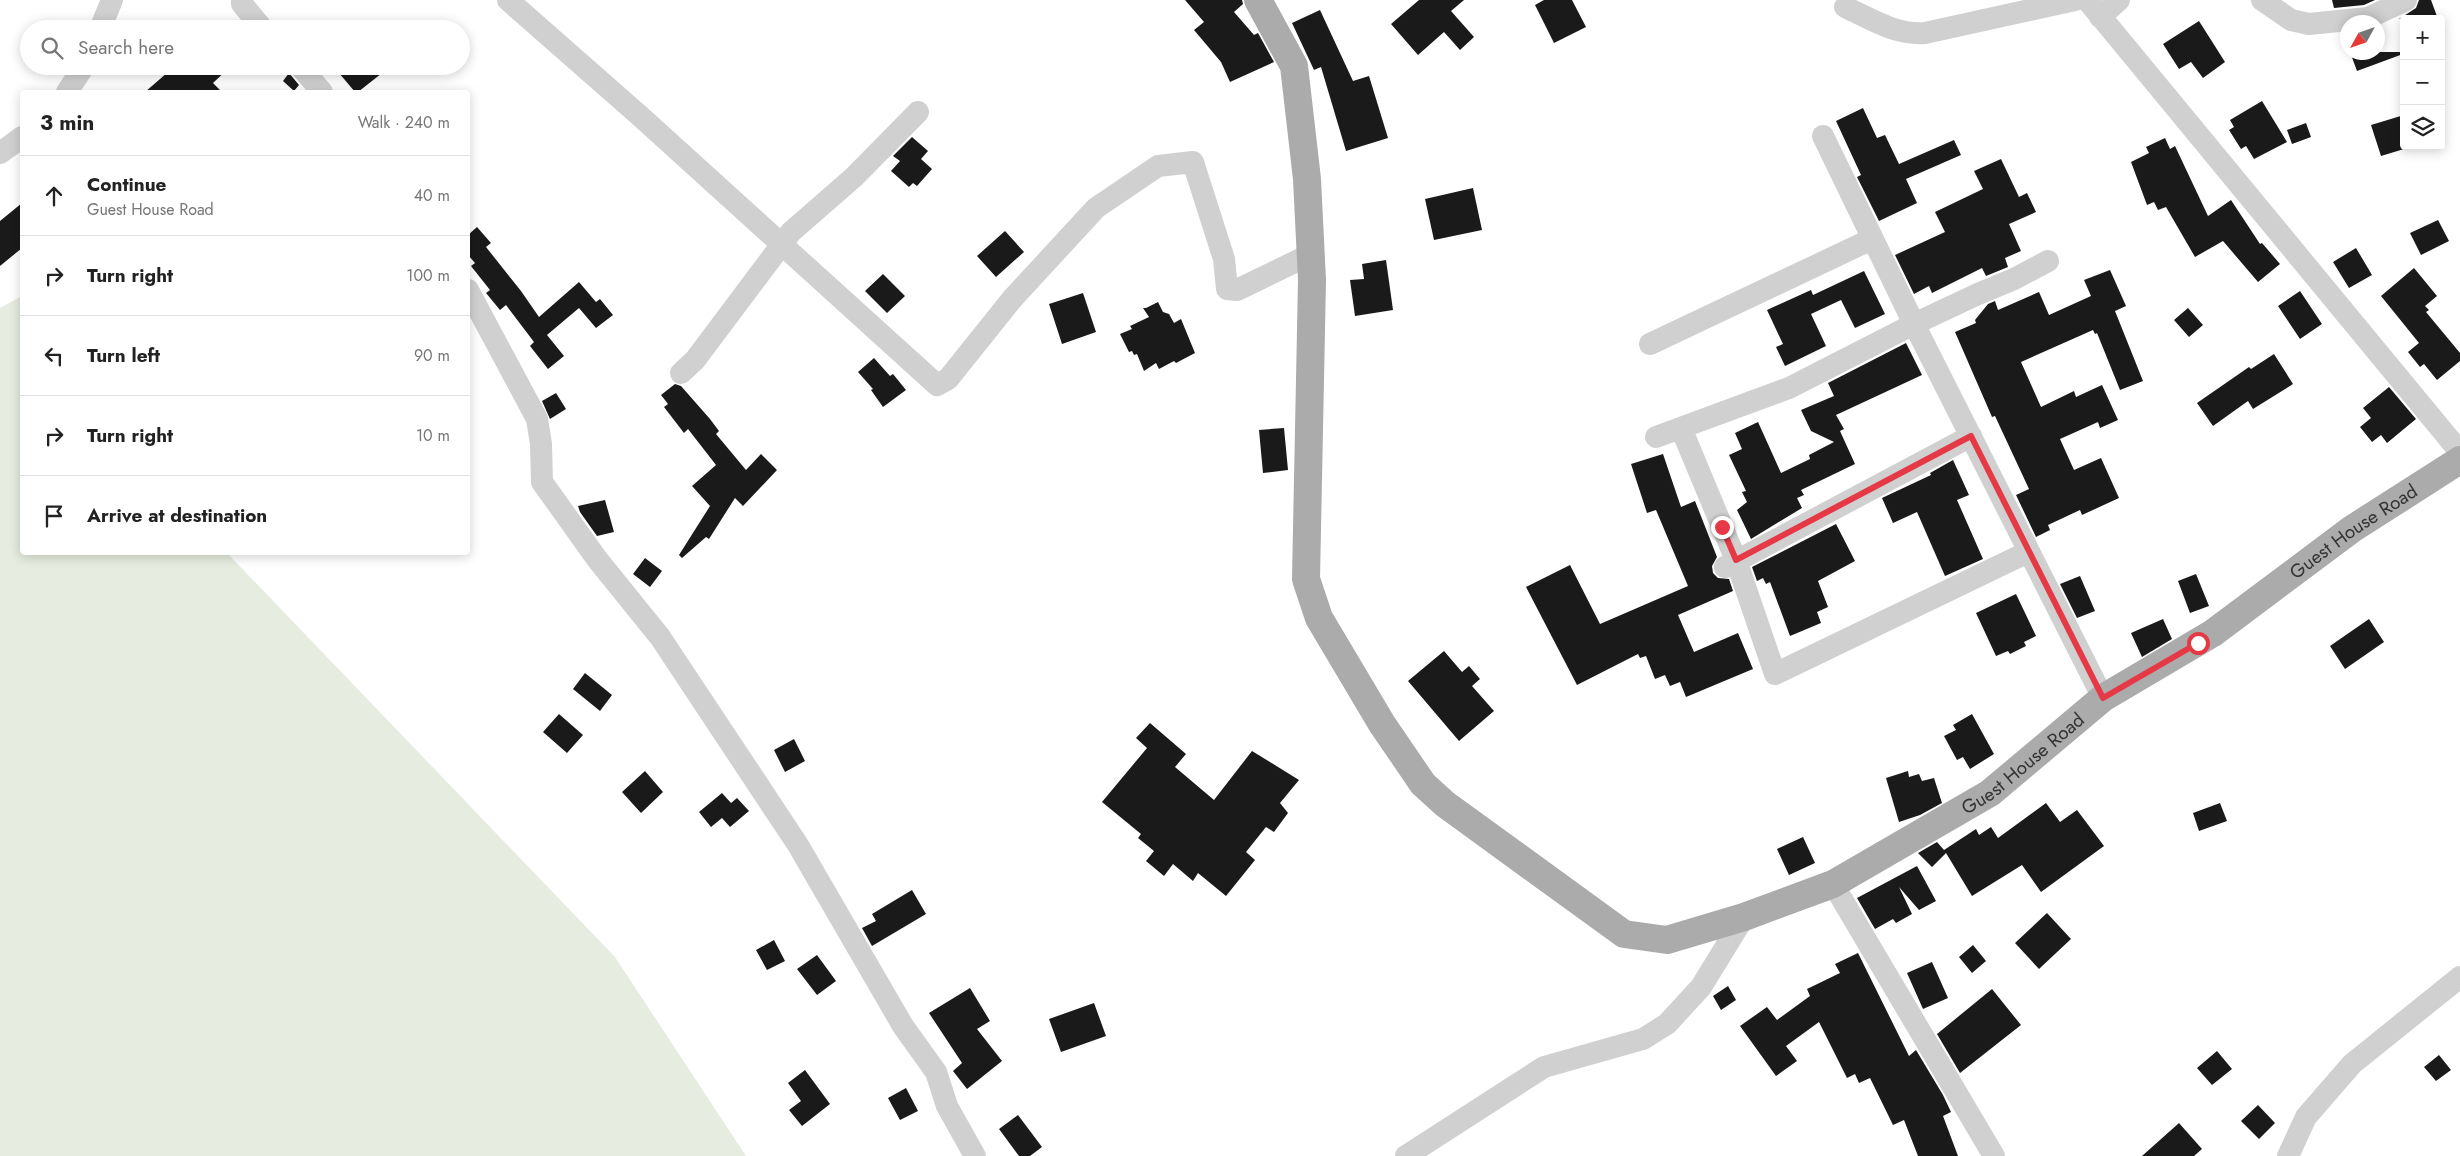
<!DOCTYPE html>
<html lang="en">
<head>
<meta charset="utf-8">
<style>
  body { margin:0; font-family:Jost,sans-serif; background:#f6f6f6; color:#222 }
  .controls { position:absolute; right:15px; top:15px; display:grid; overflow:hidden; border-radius:5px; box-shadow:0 2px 12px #0003 }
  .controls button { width:45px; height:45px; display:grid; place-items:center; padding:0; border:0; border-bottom:1px solid #e0e0e0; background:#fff; color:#222; font:25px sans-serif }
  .compass { position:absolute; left:2340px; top:15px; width:45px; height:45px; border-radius:50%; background:#fff; box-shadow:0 2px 12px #0003; rotate:230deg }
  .stop { position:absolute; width:15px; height:15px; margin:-11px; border:4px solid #e63946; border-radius:50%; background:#fff }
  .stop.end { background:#e63946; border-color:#fff; box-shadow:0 1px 5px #0008 }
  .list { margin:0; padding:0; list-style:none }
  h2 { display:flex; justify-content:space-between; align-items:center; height:65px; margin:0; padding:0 20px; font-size:21px }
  h2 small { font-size:16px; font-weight:400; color:#767676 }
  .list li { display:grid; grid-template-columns:32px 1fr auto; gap:15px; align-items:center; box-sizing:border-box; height:80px; padding:0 20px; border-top:1px solid #e0e0e0 }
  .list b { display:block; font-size:19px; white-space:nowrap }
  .list p { margin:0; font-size:16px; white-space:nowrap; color:#767676 }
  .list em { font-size:16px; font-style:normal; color:#767676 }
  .icon { flex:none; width:28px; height:28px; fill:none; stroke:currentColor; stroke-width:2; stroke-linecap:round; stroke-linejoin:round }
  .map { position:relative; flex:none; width:2460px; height:1156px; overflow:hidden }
  .search { position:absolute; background:#fff; box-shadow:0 2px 12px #0003; left:20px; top:20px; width:450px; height:55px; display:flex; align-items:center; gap:12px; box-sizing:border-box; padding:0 18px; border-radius:28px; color:#767676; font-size:19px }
  .panel { position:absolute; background:#fff; box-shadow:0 2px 12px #0003; left:20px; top:90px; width:450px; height:465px; border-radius:5px }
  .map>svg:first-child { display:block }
  .green { fill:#e6ecdf }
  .building { fill:#1a1a1a }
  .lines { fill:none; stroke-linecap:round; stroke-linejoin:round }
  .minor { stroke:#d0d0d0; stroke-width:22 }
  .major { stroke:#ababab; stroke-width:28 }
  .route { stroke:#e63946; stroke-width:6 }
  .labels { text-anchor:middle; stroke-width:5; stroke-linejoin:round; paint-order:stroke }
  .street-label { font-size:19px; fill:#333; stroke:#fff }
</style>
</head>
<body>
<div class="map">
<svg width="2460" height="1156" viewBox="0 0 2460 1156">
  <rect width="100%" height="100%" fill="#fff"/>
  <!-- green -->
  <path class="green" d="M22 296V552L227 553 615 957 746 1156H0V308Z"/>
  <!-- building -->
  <path class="building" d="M1185 0H1242L1243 4 1234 12 1254 35 1258 33 1274 62 1230 82 1221 62 1194 30 1204 22Z
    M1419 0H1464L1451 11 1474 37 1460 50 1444 32 1418 55 1391 24Z
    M1544 0H1572L1586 27 1554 43 1535 5Z
    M2332 0H2375L2364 5 2334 8Z
    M2419 0H2431L2438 19H2399L2416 8Z
    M1320 10 1353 81 1369 76 1388 138 1346 151 1321 67 1314 70 1292 23Z
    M2199 21 2225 62 2203 78 2191 62 2179 69 2163 44Z
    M2350 52H2402L2403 54 2357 71Z
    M175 66H231L213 83 222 92H145Z
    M347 66H391L358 92H355L339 73Z
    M289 73 299 85 294 91 283 81Z
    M2262 101 2287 142 2254 159 2246 146 2241 149 2229 130 2234 127 2230 120Z
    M1863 108 1877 138 1885 135 1899 164 1954 140 1961 155 1906 179 1917 203 1879 221 1857 177 1861 175 1836 121Z
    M2404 115V149L2381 156 2371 125Z
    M2306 123 2311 137 2292 144 2287 130Z
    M912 137 928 151 921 159 932 169 917 186 913 183 909 187 891 171 900 161 893 156Z
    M2165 138 2170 149 2175 146 2208 216 2231 200 2260 244 2262 243 2280 264 2258 282 2223 241 2195 257 2166 207 2158 210 2154 202 2147 205 2131 162 2149 153 2146 147Z
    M2001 159 2019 197 2027 193 2036 212 2009 224 2021 251 2005 258 2008 267 1986 276 1982 268 1932 293 1929 286 1914 294 1895 255 1945 232 1935 212 1983 189 1974 171Z
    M1473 188 1482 230 1434 240 1425 199Z
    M22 203V248L0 266V221Z
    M2438 220 2449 241 2421 255 2410 233Z
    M477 227 491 243 486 247 521 291 539 317 579 282 596 302 600 299 613 315 596 328 579 308 547 335 564 356 548 369 530 346 534 342 506 305 500 310 486 293 490 290 471 266 475 263 468 255V235Z
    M1005 231 1024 252 996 277 977 256Z
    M2356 248 2372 275 2349 288 2333 262Z
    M1386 260 1393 310 1355 316 1350 280 1364 279 1362 264Z
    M2414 268 2437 296 2425 306 2429 310 2426 312 2460 353V361L2437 380 2424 364 2420 367 2408 352 2419 343 2381 296Z
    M2110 270 2126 306 2115 311 2143 381 2120 390 2097 333 2095 334 2093 330 2021 362 2041 407 2074 391 2076 397 2102 385 2118 420 2100 428 2098 422 2060 439 2074 470 2101 458 2119 498 2082 515 2080 510 2048 525 2050 530 2036 537 2016 495 2029 489 1995 416 1992 417 1955 332 1976 323 1975 320 1988 304 1995 301 1998 310 2039 292 2049 315 2091 296 2084 280Z
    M1864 271 1885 314 1855 328 1841 300 1811 314 1826 346 1785 366 1776 347 1783 344 1767 310 1811 290 1813 295Z
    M883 274 905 296 887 313 865 291Z
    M2300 291 2322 324 2300 339 2278 306Z
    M1083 293 1096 332 1062 344 1049 304Z
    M1158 302 1163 312 1169 314 1174 323 1181 319 1195 353 1176 363 1174 361 1159 369 1156 363 1144 371 1137 354 1134 355 1132 351 1129 352 1120 334 1132 329 1130 326 1149 317 1143 308H1146Z
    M2188 308 2203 325 2189 337 2174 320Z
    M1906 343 1922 375 1836 415 1844 429 1840 431 1855 464 1801 490 1804 495 1797 498 1802 508 1751 539 1737 510 1747 502 1742 492 1746 491 1729 455 1742 449 1735 433 1758 422 1781 473 1810 459 1809 455 1834 442 1811 431 1801 410 1834 396 1828 383Z
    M2274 354 2293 384 2253 409 2248 401 2213 426 2197 403 2249 367 2251 369Z
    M874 358 890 376 893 374 906 390 883 407 871 390 873 389 858 372Z
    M675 384 681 386 710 419 719 431 716 434 746 470 761 454 777 470 743 506 735 498 709 539 706 537 682 558 679 555 710 506 692 486 716 465 688 429 684 433 664 407 668 404 661 395Z
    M2389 387 2416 419 2387 443 2381 435 2372 442 2360 427 2371 418 2363 408Z
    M556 393 566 409 550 419 542 401Z
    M1284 428 1288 470 1263 473 1259 430Z
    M1663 454 1681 507 1695 501 1717 557 1712 566 1713 573 1718 578 1729 579 1733 591 1678 615 1694 652 1738 633 1753 669 1686 697 1680 682 1670 686 1665 675 1655 679 1646 656 1640 658 1638 654 1577 685 1526 587 1570 565 1600 624 1688 586 1656 510 1647 513 1631 464Z
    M1953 460 1969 495 1957 500 1983 559 1945 576 1917 512 1893 523 1882 498 1931 475 1930 473Z
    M605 500 614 532 597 536 580 512 578 506Z
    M1836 524 1855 561 1818 581 1828 607 1817 612 1821 623 1790 636 1770 582 1766 584 1763 578 1757 581 1752 567Z
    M645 558 662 571 650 587 633 574Z
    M2196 574 2209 606 2190 613 2178 581Z
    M2080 576 2095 611 2077 618 2060 584Z
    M2016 594 2036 636 2024 642 2026 646 2010 654 2008 651 1996 656 1976 613Z
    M2163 619 2172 639 2142 657 2131 633Z
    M2369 619 2384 642 2345 669 2330 646Z
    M1444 651 1462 672 1469 666 1480 679 1472 686 1494 711 1459 741 1408 681Z
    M585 673 612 695 600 711 573 689Z
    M559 714 583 735 567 753 543 732Z
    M1972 714 1994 754 1970 769 1963 757 1957 760 1944 736 1956 730 1953 725Z
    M1150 723 1186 754 1175 767 1214 800 1252 751 1299 780 1280 803 1288 813 1274 832 1266 827 1246 852 1255 860 1226 896 1198 873 1193 881 1173 864 1164 876 1146 861 1154 851 1138 838 1141 834 1102 802 1147 748 1136 738Z
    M794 739 805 761 785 772 774 750Z
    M645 771 663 792 641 813 622 792Z
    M1908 771 1909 777 1919 774 1922 781 1934 778 1942 803 1920 815 1899 822 1886 778Z
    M722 793 731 803 737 798 749 811 730 827 722 818 711 827 699 812Z
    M2046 803 2060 822 2077 810 2104 846 2041 892 2022 865 1972 896 1946 853 1932 867 1918 853 1937 842 1944 850 1976 829 1979 835 1991 827 1998 838Z
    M2220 803 2227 821 2199 831 2193 813Z
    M1803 837 1815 863 1789 875 1777 849Z
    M1917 866 1936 901 1919 910 1899 887 1912 914 1896 923 1893 919 1875 929 1857 898Z
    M912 890 926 914 872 946 862 928 876 921 872 914Z
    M2047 913 2071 939 2039 969 2015 943Z
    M774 940 785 961 767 970 756 950Z
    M1973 945 1986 961 1972 973 1959 957Z
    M1858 953 1909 1056 1916 1050 1943 1095 1951 1112 1943 1116 1958 1156H1918L1904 1120 1893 1125 1870 1078 1859 1083 1855 1074 1847 1078 1819 1022 1786 1046 1797 1061 1776 1076 1740 1026 1767 1007 1777 1020 1810 996 1807 989 1840 973 1835 964Z
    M817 955 836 981 817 995 797 969Z
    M1932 962 1948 998 1923 1009 1907 973Z
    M1728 986 1736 1000 1721 1010 1713 996Z
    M970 988 990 1021 977 1029 1002 1061 967 1089 953 1071 962 1063 929 1013Z
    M1992 989 2021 1025 1960 1073 1937 1034Z
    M1094 1003 1106 1036 1061 1052 1049 1019Z
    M2217 1051 2232 1069 2212 1085 2197 1068Z
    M2439 1055 2451 1070 2436 1081 2424 1067Z
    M805 1070 830 1104 802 1126 789 1110 801 1101 788 1083Z
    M906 1088 918 1111 900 1120 888 1098Z
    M2258 1105 2275 1123 2259 1139 2241 1121Z
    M1018 1115 1042 1147 1030 1156H1019L999 1129Z
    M2179 1123 2202 1149 2194 1156H2142Z"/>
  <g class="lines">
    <!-- minor -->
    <path class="minor" d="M242 0V4L263 29
      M508 0 640 116 937 385 948 379 1013 298 1096 208 1158 166 1193 162 1224 259 1227 289 1237 290 1311 254
      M2087 0 2460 452
      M2262 0 2291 20 2309 24 2368 18 2406 0
      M1845 7C1871 19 1895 35 1925 33L2075 0
      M2100 17 2119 0
      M100 29 112 0
      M300 66 322 92
      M67 92 84 66
      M1823 136 1914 324 2103 698
      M0 153 22 137
      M468 290 537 419 541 444 542 482 597 559 660 637 798 845 903 1026 936 1072 947 1106 975 1156
      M1650 344 1872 239
      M681 373 695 360 791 232 854 177 918 112
      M1681 428 1736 560 1775 674 2028 552
      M1656 437 1789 388 1914 324 1978 294 2014 279 2048 261
      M1725 567 1971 436
      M1833 884 1994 1156
      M1406 1156 1544 1067 1643 1039 1667 1024 1701 987 1744 917
      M2288 1156 2306 1117 2352 1064 2460 977"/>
    <!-- major -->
    <path class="major" id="s1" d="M1258 0 1294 66 1307 179 1312 280 1306 579 1319 618 1382 724 1423 784 1445 804 1624 934 1667 940 1744 917 1833 884 1990 793 2103 698 2213 633 2352 529 2460 460"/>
  </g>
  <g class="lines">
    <!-- route -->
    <path class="route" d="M1722 527 1736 560 1971 436 2103 698 2198 643"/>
  </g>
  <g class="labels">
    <!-- street labels -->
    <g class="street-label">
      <text dy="7" stroke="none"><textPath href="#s1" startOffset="1926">Guest House Road</textPath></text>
      <text dy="7" stroke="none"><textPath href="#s1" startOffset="1521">Guest House Road</textPath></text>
    </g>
  </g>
</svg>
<div class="controls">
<button>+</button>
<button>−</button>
<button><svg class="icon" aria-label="layers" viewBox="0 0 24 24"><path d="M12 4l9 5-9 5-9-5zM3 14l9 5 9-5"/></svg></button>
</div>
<svg class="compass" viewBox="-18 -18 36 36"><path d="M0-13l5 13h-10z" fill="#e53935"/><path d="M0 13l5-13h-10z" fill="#767676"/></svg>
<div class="stop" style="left:2198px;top:643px"></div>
<div class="stop end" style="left:1722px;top:527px"></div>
<div class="search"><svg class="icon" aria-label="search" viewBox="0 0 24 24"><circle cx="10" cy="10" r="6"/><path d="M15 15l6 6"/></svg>Search here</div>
<section class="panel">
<h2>3 min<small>Walk · 240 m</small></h2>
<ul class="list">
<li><svg class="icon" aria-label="ahead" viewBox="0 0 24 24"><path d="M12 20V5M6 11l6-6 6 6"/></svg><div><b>Continue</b><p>Guest House Road</p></div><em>40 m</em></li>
<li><svg class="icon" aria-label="right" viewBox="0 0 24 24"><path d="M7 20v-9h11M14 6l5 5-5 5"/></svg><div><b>Turn right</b></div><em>100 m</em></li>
<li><svg class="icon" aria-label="left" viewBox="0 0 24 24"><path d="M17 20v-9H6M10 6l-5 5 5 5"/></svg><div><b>Turn left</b></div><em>90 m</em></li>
<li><svg class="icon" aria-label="right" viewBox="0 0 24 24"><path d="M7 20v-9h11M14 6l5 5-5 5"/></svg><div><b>Turn right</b></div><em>10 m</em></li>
<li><svg class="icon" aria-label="arrive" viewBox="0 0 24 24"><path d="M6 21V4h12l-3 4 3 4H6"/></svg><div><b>Arrive at destination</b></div></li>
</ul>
</section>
</div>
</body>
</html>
